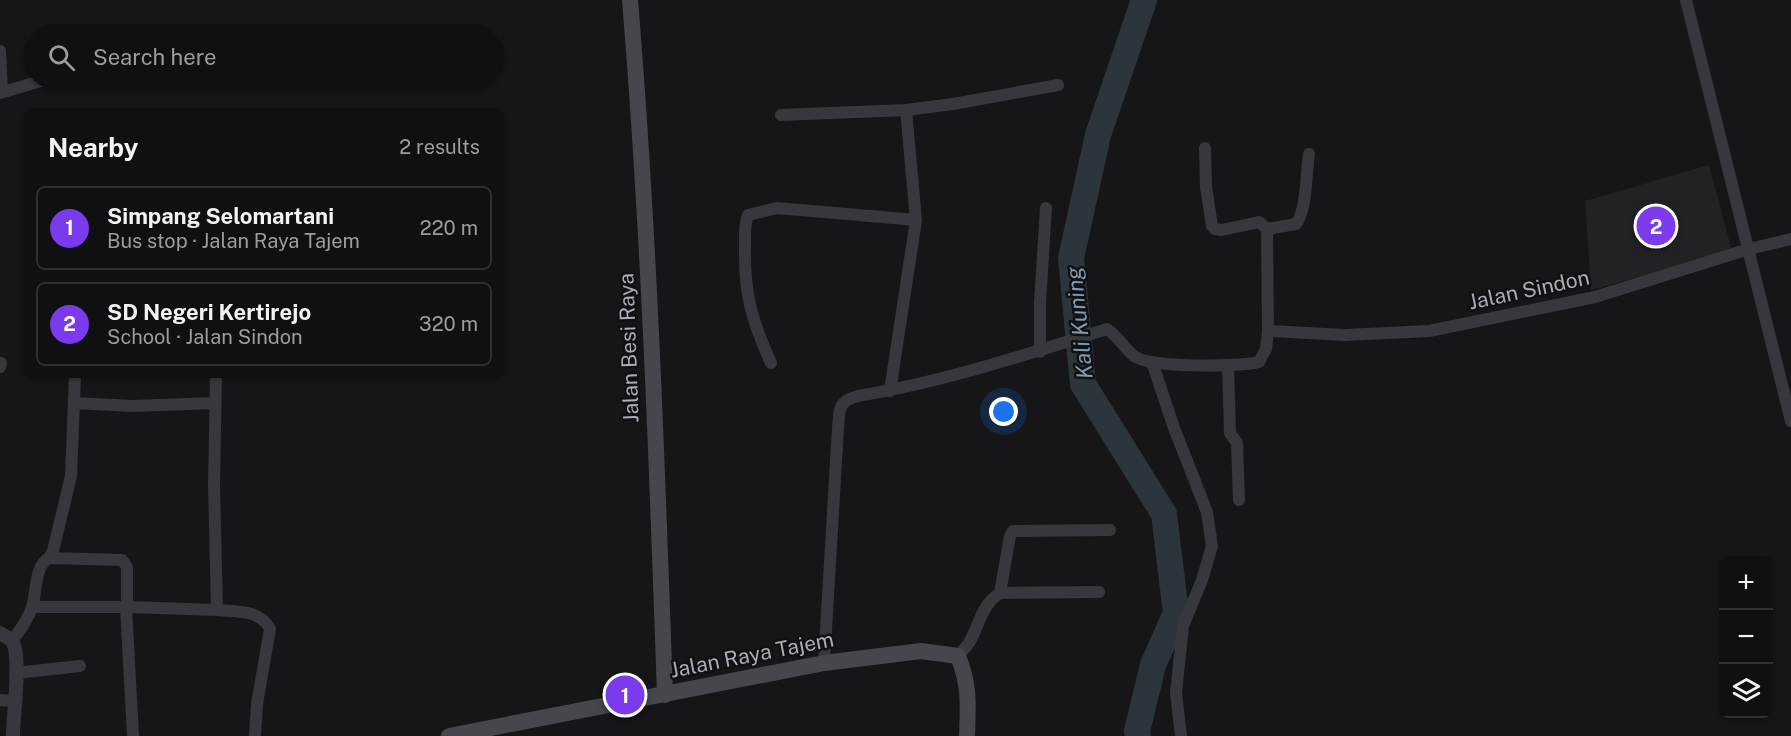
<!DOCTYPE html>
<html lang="en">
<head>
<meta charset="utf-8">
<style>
  body { margin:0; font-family:"Public Sans",sans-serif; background:#19191b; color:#f1f3f6 }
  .controls { position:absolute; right:18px; bottom:18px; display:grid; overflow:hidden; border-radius:9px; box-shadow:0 2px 4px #0004 }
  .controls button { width:54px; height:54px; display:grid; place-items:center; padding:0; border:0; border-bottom:2px solid #303032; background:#101012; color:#f1f3f6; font:30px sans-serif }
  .you { position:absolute; left:1004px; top:412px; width:21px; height:21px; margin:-15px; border:4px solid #fff; border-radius:50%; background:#1a73e8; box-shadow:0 0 0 9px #1a73e833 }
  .badge { display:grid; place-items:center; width:39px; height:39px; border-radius:50%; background:#7c3aed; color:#fff; font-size:20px; font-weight:700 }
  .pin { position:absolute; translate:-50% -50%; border:3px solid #fff; box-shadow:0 2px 6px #0006 }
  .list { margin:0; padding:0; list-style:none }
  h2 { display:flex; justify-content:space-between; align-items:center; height:78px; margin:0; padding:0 24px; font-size:26px }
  h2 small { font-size:20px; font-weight:400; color:#9c9d9f }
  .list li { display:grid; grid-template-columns:39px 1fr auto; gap:18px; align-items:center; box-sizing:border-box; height:84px; margin:0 12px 12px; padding:0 12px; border:2px solid #303032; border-radius:9px }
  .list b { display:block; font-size:22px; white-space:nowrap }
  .list p { margin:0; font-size:20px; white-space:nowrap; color:#9c9d9f }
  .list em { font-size:20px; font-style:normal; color:#9c9d9f }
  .icon { flex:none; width:33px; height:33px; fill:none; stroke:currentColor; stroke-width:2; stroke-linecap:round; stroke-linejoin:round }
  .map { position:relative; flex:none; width:1791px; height:736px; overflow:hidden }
  .search { position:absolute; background:#101012; box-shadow:0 2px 4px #0004; left:24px; top:24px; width:480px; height:66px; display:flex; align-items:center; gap:15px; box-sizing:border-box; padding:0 21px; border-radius:33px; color:#9c9d9f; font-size:22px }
  .panel { position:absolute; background:#101012; box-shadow:0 2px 4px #0004; left:24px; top:108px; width:480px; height:270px; border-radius:9px }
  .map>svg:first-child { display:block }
  .built { fill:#222225 }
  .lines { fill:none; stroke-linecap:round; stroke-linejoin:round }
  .river { stroke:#2c353c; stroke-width:26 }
  .minor { stroke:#37383d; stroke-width:12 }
  .tertiary { stroke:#37383d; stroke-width:14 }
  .secondary { stroke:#45474d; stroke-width:16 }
  .labels { text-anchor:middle; stroke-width:5; stroke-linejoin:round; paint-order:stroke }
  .street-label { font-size:21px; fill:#a8adb8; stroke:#111113 }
  .water-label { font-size:22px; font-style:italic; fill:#7f9bb3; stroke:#111113 }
</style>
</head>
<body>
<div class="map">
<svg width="1791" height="736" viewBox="0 0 1791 736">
  <rect width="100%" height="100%" fill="#161618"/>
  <!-- built -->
  <path class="built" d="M1709 165 1732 251 1591 290 1585 201Z"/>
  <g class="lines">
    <!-- river -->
    <path class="river" d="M1138 736 1137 731 1153 665 1176 613 1164 514 1083 384 1071 258 1098 135 1144 0"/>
    <!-- minor -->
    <path class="minor" d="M1686 0 1791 421
      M0 51 2 92
      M0 93 44 80
      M781 115 906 110 953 104 1058 85
      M1205 148 1206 187 1212 226 1215 229 1222 230 1259 222 1267 229 1296 224C1307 210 1306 172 1309 154
      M1268 331 1345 335 1429 331 1595 297 1749 249 1791 239
      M1040 352V303L1046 208
      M1152 362 1174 428 1207 512 1212 546 1202 580 1183 626 1176 693 1181 736
      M771 363C752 321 744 294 745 247 745 236 744 225 748 215L777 208 916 220
      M1228 365 1230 433 1237 443 1239 500
      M0 367 1 363
      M890 391 916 220 906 110
      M74 403 133 406 215 403
      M49 558 53 551 71 476 75 375
      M1000 593 1010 536 1013 531 1110 530
      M32 607H127L217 610 214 485 216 376
      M126 607 133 736
      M217 610C236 612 260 609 270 629L257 704 255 736
      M12 641C20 630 28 620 32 607 37 592 34 566 49 558L122 560 127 567V607
      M958 656C962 651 967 647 970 641 980 623 982 604 1000 593L1099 592
      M824 663 838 428C840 409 837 402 858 396 943 382 1025 355 1107 329 1118 336 1124 348 1134 356 1150 368 1238 367 1259 362L1266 349 1268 331 1267 229
      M16 673 80 666
      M0 700 15 701"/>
    <!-- tertiary -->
    <path class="tertiary" d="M0 633C3 635 9 638 12 641 22 655 13 716 13 736"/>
    <!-- secondary -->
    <path class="secondary" d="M630 0C649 231 657 463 665 695
      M449 736 824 663 921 651 958 656C970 686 968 704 967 736"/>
  </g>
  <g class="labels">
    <!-- street labels -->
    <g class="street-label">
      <text transform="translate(1529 290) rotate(-12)" y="7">Jalan Sindon</text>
      <text transform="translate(629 348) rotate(-92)" y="7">Jalan Besi Raya</text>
      <text transform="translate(752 655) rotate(-11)" y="7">Jalan Raya Tajem</text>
    </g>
    <!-- water labels -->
    <g class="water-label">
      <text transform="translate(1079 323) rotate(-96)" y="8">Kali Kuning</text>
    </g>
  </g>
</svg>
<div class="controls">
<button>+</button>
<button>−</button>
<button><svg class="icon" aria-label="layers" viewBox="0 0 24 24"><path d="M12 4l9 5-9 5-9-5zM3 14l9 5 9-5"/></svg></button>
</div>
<div class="you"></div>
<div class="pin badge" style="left:625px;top:695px">1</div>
<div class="pin badge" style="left:1656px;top:226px">2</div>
<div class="search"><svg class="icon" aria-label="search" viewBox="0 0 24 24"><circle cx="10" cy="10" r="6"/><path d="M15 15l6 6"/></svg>Search here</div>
<section class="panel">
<h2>Nearby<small>2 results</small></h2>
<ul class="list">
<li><span class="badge">1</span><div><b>Simpang Selomartani</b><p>Bus stop · Jalan Raya Tajem</p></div><em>220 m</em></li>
<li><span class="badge">2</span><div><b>SD Negeri Kertirejo</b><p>School · Jalan Sindon</p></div><em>320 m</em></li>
</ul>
</section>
</div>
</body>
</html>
